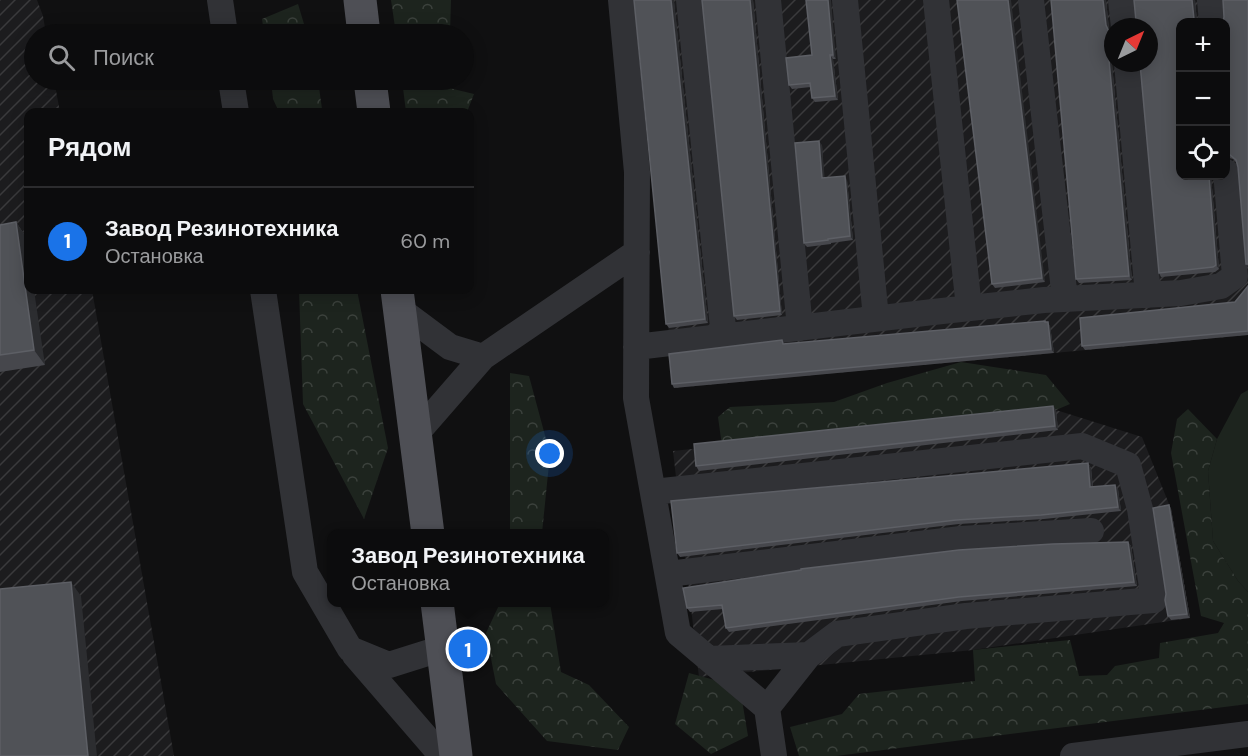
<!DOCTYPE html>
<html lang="ru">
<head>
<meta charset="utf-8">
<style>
  body { margin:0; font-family:"DM Sans",sans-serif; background:#1a1a1b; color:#f1f3f6 }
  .controls { position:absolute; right:18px; top:18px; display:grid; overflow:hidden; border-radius:12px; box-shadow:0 3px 15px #0003 }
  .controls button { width:54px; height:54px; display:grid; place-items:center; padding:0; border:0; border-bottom:2px solid #2c2c2e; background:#0c0c0d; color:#f1f3f6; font:30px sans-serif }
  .compass { position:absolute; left:1104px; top:18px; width:54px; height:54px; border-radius:50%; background:#0c0c0d; box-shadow:0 3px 15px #0003; rotate:43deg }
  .you { position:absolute; left:550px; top:454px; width:21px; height:21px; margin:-15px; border:4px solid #fff; border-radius:50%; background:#1a73e8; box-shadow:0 0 0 9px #1a73e833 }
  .badge { display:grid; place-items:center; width:39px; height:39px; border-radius:50%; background:#1a73e8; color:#fff; font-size:20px; font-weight:700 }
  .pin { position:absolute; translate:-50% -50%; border:3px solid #fff; box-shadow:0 2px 6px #0006 }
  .popup { position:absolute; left:327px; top:529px; width:282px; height:78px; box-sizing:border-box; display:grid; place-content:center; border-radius:12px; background:#0c0c0d; filter:drop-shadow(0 2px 4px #0005); font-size:20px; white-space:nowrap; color:#9a9b9d }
  .popup b { font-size:22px; color:#f1f3f6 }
  .popup::after { content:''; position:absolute; left:50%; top:100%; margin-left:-12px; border:12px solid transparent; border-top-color:#0c0c0d }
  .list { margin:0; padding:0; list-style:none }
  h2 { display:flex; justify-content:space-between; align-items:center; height:78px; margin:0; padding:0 24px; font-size:26px }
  h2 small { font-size:20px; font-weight:400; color:#9a9b9d }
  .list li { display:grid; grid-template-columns:39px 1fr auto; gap:18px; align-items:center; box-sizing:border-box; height:108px; padding:0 24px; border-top:2px solid #2c2c2e }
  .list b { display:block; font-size:22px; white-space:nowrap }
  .list p { margin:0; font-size:20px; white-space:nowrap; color:#9a9b9d }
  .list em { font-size:20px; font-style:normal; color:#9a9b9d }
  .icon { flex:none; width:33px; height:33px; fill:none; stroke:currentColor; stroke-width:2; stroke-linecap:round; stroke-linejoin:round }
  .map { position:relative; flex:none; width:1248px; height:756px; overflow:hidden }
  .search { position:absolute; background:#0c0c0d; box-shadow:0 3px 15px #0003; left:24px; top:24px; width:450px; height:66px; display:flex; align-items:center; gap:15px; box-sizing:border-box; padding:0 21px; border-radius:33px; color:#9a9b9d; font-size:22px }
  .panel { position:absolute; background:#0c0c0d; box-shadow:0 3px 15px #0003; left:24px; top:108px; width:450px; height:186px; border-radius:12px }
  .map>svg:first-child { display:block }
  .industrial { fill:url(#industrial-furrows); fill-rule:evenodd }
  .green { fill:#1d241e }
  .forest { fill:url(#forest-crowns) }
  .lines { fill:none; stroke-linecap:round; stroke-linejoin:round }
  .minor { stroke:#313236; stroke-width:26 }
  .major { stroke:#4e4f55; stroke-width:33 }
  .wall { fill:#46474c }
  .shaded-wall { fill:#2c2d30 }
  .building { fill:#505257; stroke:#5d5f65; stroke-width:1.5 }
</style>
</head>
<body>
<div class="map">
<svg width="1248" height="756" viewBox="0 0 1248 756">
  <defs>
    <pattern id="industrial-furrows" width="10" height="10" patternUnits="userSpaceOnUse" patternTransform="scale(1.5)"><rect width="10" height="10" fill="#1c1c1e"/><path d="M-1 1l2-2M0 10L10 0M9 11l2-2" fill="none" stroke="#3a3a3c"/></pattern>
    <pattern id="forest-crowns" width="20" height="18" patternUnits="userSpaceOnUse" patternTransform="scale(1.5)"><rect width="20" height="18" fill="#1d241e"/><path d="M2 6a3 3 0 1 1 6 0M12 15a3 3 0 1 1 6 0" fill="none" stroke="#3b413c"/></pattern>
  </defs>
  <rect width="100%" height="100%" fill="#101011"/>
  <!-- industrial -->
  <path class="industrial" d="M0 0H37L43 16 46 34H34V80H54L60 112H28V290H92L174 756H0Z
    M637 0H1248V335L674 388ZM1180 22H1226V176H1180ZM1113 27H1149V63H1113Z
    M1056 410 1142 437 1171 509 1190 618 973 650 699 677 673 451Z"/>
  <!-- green -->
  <path class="green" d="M1248 390V592L1238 581 1213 541 1208 471 1217 439 1241 394Z"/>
  <!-- forest -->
  <path class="forest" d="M391 0H451L450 34H396Z
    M298 4 307 34H264L262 19Z
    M271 80H318L322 109 317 112H279L273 99Z
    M402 80H449V88L474 94 467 112H406Z
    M299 290H357L388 448 364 519 303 404Z
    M961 362 1046 375 1070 404 1056 410 722 446 718 417 730 407 834 402 887 383Z
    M510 373 529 376 550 454 542 533H510Z
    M1188 409 1217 439 1208 471 1213 541 1238 581 1248 592V704L836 756H799L790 727 842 714 859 694 975 681 973 650 1070 640 1079 676 1107 675 1115 666 1159 658 1160 643 1218 633 1224 623 1201 616 1171 453 1177 419Z
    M500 603H550L561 672 589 685 629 727 618 750 547 741 496 684 486 633Z
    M689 673 722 682 742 700 748 736 711 754 675 724Z"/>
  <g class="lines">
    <!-- minor -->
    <path class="minor" d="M220 0 225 34
      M621 0 637 172 636 398 678 633 767 708 774 756
      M689 0 724 337
      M768 0 800 328
      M845 0 876 318
      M936 0 969 308
      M1031 0 1065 299
      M1121 0 1124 27
      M1210 0 1212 22
      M1127 63 1148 295
      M231 80 236 112
      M263 290 305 572 350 649 389 665 443 648
      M399 309 450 347 483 357 637 252
      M636 347 933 312 1044 300 1181 293 1221 286 1235 276 1226 172
      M416 434 483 357
      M653 492 1082 446 1128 465 1140 509 1154 600 966 616 837 634 809 655 767 708
      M668 574 961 539 1091 531
      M354 654 442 756
      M709 659 809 655
      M1073 756 1248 734"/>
    <!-- major -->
    <path class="major" d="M360 0 364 34
      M370 80 374 112
      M397 290 428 534
      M437 602 456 756"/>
  </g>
  <!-- wall -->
  <path class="wall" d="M702 0H753L782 315 737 320 734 316Z
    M806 0 836 59H833L838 100 815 102 812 98 811 87 792 89 789 85 812 55Z
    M957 0 1045 282 995 288 992 284Z
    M1051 0H1106L1109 29 1111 33 1113 35V59L1112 64 1132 280 1079 283 1076 279Z
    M1134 0H1195L1197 22H1180V176H1211L1219 269 1215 272 1161 277 1159 273Z
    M1248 0V266L1246 264 1238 167 1236 162 1233 159 1226 157V22Z
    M674 2 708 323 669 328 666 324Z
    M822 145 824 178 847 180 853 240 831 243V244L807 247 804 243Z
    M16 222 26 237 28 254V290L45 365 0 372V225Z
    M1248 286V335L1085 350 1082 346 1235 302Z
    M1045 321 1050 326 1054 353 674 388 672 384 785 344Z
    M1053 406 1056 410 1058 430 699 471 696 466Z
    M1088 463 1091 468 1093 487 1115 485 1118 489 1121 511 1044 519 959 524 680 557 677 553Z
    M1169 505 1171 509 1190 618 1171 620 1168 616 1166 594Z
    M1128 542 1131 546 1137 586 962 601 729 632 726 628 723 609 690 612 687 608Z"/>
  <!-- shaded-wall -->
  <path class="shaded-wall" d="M671 0H674L708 323 705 319Z
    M750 0H753L782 315 780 311Z
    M828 0H831L836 59 833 55Z
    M1008 0H1011L1045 282 1042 278Z
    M1103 0H1106L1109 29 1112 36 1106 25Z
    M1192 0H1195L1197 22H1195L1194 19Z
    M1113 50 1112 64 1132 280 1129 276 1109 60 1110 53Z
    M830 55 833 59 838 100 835 96Z
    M819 141 822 145 825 182 822 178Z
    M845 176 847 180 853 240 850 236Z
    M1209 176H1211L1219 269 1216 265Z
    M16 222 26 237 28 254V290H34L45 365 34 350Z
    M1045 321 1048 325V322L1050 326 1054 353 1051 349 1048 326Z
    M1053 406 1056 410 1058 430 1055 426Z
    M1088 463 1091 468 1093 491 1090 487Z
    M1115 485 1118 489 1121 511 1118 507Z
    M1169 505 1171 509 1190 618 1187 614Z
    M1128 542 1131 546 1137 586 1134 582Z
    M71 582 81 596 97 756H88Z"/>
  <!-- building -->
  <path class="building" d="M634 0H671L705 319 666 324Z
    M702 0H750L780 311 734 316Z
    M806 0H828L833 55H830L835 96 812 98 810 83 789 85 786 58 812 55Z
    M957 0H1008L1042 278 992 284Z
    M1051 0H1103L1106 25 1109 32 1113 35V50L1110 53 1109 60 1129 276 1076 279Z
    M1134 0H1192L1194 19 1195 22H1180V176H1209L1216 265 1213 267 1159 273 1140 63H1149V27H1135L1136 21Z
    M1223 0H1248V264H1246L1238 167 1236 160 1230 155 1226 154V22H1223L1224 17Z
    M819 141 822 178 845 176 850 236 828 239V240L804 243 795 143Z
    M16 222 34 350 0 355V225Z
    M1248 286V331L1082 346 1080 318 1235 302Z
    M1045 321V322H1048L1051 349 672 384 669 354 782 340 783 344Z
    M1053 406 1055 426 696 466 694 444Z
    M1088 463 1090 487 1115 485 1118 507 1041 515 956 520 677 553 671 501Z
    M1169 505 1187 614 1168 616 1165 600 1166 594 1153 508Z
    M1128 542 1134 582 959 597 726 628 722 605 687 608 683 588 801 570V569L959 550 1053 544Z
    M71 582 88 756H0V589Z"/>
</svg>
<div class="controls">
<button>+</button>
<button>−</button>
<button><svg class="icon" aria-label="locate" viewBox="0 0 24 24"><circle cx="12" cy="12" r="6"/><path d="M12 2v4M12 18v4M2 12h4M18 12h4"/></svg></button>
</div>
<svg class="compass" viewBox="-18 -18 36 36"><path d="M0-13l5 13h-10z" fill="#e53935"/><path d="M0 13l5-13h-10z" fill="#9a9b9d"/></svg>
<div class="you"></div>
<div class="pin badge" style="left:468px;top:649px">1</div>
<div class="popup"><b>Завод Резинотехника</b>Остановка</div>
<div class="search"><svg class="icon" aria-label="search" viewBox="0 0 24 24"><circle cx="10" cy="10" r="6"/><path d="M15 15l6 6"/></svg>Поиск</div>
<section class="panel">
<h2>Рядом<small></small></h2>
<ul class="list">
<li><span class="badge">1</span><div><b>Завод Резинотехника</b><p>Остановка</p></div><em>60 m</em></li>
</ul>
</section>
</div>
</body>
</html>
